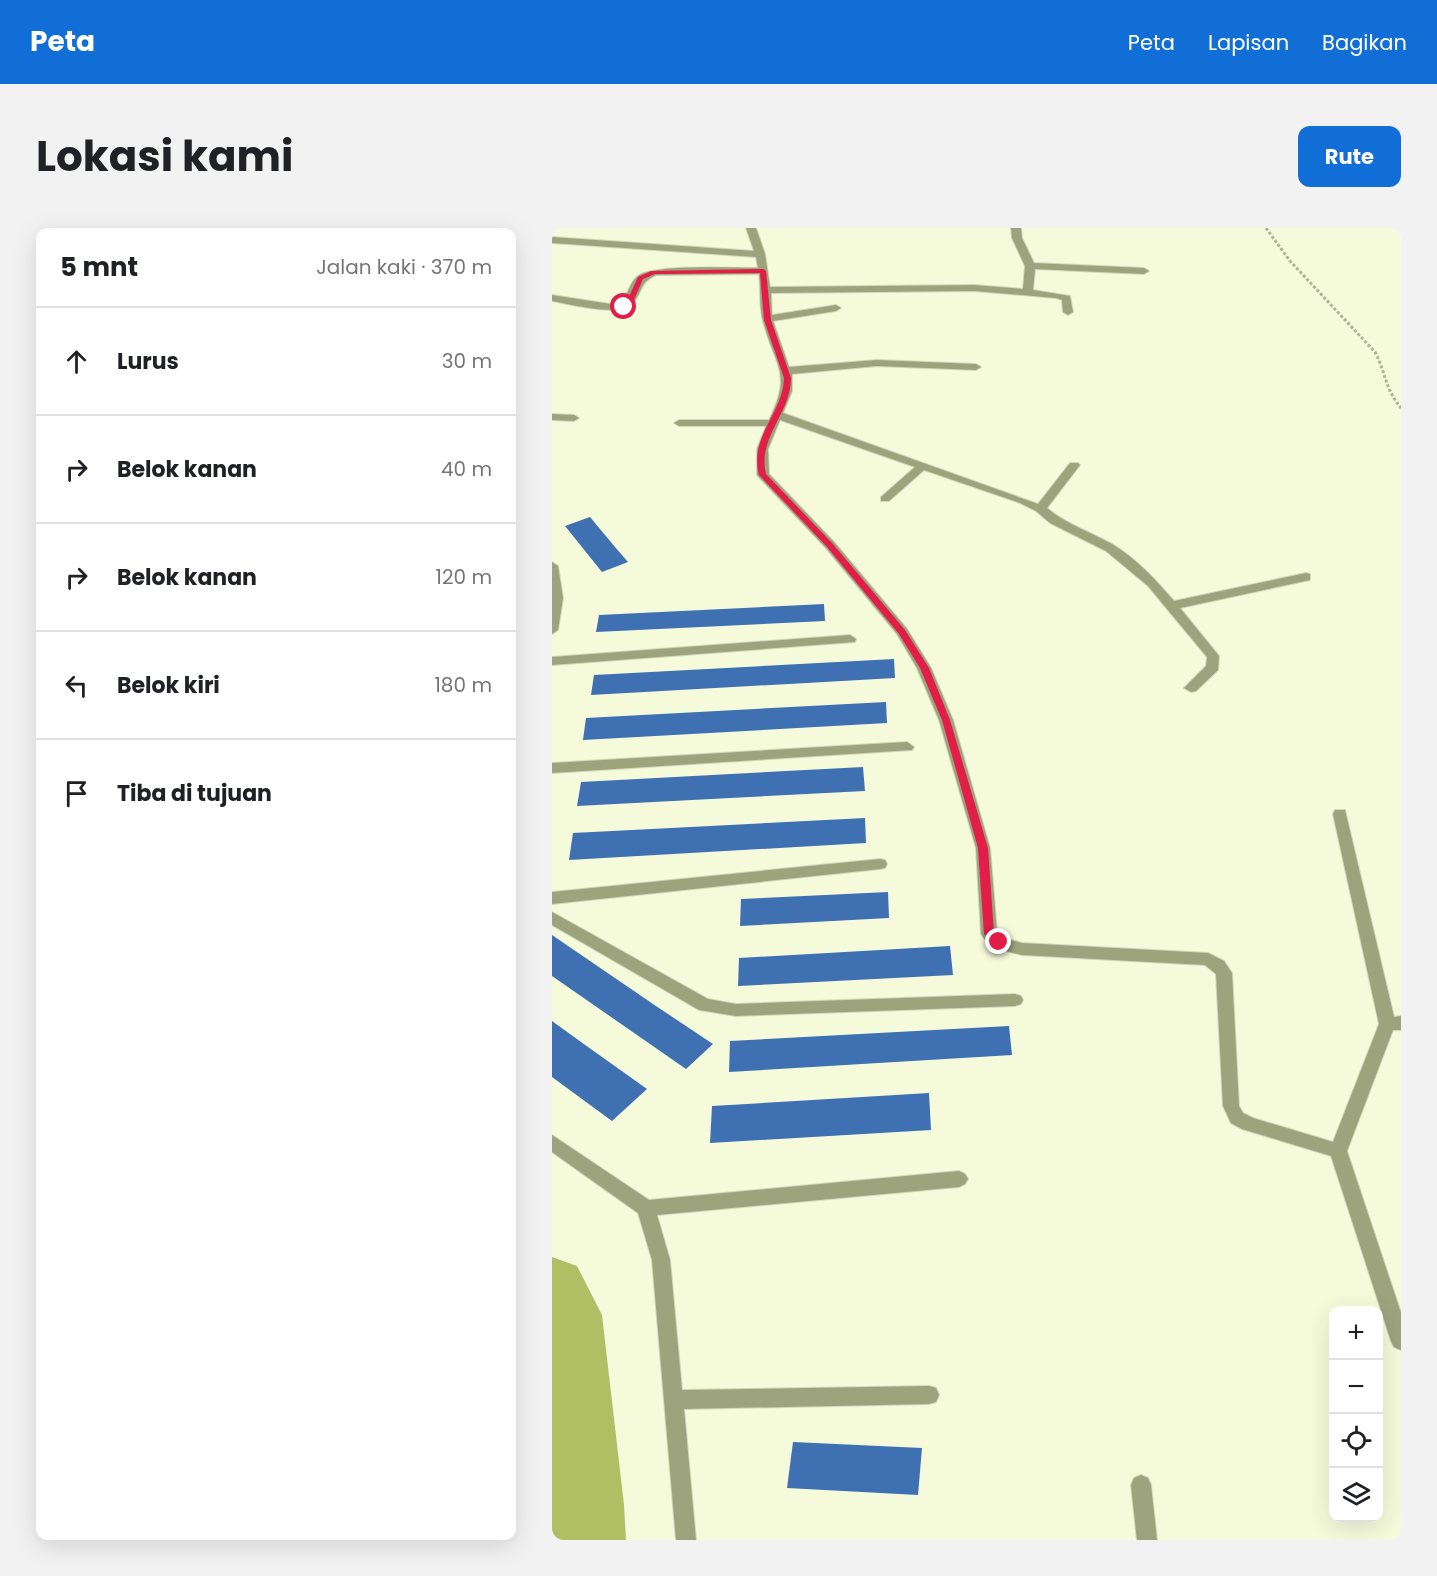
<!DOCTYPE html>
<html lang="id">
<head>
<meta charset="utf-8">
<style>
  body { margin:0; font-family:Poppins,sans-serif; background:#f2f2f2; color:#202124 }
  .controls { position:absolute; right:18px; bottom:18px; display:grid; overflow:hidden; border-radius:12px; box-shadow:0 6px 24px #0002 }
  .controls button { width:54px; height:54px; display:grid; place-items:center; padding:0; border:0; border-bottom:2px solid #e0e0e0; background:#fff; color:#202124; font:30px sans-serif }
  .stop { position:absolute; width:18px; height:18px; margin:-14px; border:4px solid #e11d48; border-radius:50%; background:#fff }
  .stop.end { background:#e11d48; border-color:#fff; box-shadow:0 2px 6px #0008 }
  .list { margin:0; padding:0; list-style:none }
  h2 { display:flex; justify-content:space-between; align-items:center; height:78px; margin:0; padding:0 24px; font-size:26px }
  h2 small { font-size:20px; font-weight:400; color:#757577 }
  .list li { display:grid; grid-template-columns:39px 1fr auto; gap:18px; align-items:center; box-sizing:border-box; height:108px; padding:0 24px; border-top:2px solid #e0e0e0 }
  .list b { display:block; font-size:22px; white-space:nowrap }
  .list em { font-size:20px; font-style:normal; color:#757577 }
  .icon { flex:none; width:33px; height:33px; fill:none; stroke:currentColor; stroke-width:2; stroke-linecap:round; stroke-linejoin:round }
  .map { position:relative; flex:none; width:849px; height:1312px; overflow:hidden; border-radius:12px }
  header { display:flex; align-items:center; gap:36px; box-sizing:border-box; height:84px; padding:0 30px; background:#126ed7; color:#fff }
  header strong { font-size:28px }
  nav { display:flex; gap:33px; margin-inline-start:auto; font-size:21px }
  .intro { display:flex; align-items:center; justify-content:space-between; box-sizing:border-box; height:144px; padding:0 36px }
  h1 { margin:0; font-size:42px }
  .button { padding:15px 27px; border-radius:12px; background:#126ed7; color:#fff; font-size:21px; font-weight:700 }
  main { display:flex; gap:36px; padding:0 36px }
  aside { flex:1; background:#fff; border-radius:12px; box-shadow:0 6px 24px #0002 }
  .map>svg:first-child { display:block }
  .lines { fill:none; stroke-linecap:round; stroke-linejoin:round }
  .river { fill:#b1bf64; fill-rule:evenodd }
  .building { fill:#3f70b2 }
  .minor-casing { stroke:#d2d7ba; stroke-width:2 }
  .path { stroke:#adb298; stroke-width:3; stroke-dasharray:3 2; stroke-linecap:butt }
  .minor { fill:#9ca37d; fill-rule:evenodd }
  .route { fill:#e11d48 }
</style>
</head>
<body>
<header>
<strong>Peta</strong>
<nav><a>Peta</a><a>Lapisan</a><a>Bagikan</a></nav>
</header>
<div class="intro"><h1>Lokasi kami</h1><a class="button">Rute</a></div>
<main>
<aside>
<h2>5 mnt<small>Jalan kaki · 370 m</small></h2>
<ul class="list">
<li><svg class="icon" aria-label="ahead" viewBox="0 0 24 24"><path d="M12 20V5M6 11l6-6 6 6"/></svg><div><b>Lurus</b></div><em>30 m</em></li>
<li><svg class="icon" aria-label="right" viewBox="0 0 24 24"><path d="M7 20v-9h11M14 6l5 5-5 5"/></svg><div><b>Belok kanan</b></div><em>40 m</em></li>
<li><svg class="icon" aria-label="right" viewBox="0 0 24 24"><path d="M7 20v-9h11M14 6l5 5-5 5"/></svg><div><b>Belok kanan</b></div><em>120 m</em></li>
<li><svg class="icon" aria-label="left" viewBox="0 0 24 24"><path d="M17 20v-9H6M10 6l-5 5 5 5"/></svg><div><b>Belok kiri</b></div><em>180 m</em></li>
<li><svg class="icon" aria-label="arrive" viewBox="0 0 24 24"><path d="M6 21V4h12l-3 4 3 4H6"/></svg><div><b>Tiba di tujuan</b></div></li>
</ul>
</aside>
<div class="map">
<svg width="849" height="1312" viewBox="0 0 849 1312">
  <rect width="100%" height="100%" fill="#f5fbda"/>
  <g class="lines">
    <!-- river -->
    <path class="river" d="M0 1029 25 1038 50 1087 72 1277 74 1312H0Z"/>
  </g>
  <!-- building -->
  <path class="building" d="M38 289 63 319 76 334 50 344 13 298Z
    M272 376 273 393 44 404 47 387Z
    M342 431 343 450 39 467 42 447Z
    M334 474 335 495 31 512 34 490Z
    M311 539 313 563 25 578 29 554Z
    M313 590 314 615 17 632 21 605Z
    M336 664 337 690 188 698 189 671Z
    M0 707 101 776 161 816 134 841 0 748Z
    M398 718 401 747 186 758 187 730Z
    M0 793 36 819 95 861 60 893 0 849Z
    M457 798 460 827 177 844 178 813Z
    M377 865 379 902 158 915 160 878Z
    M241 1214 370 1220 366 1267 235 1260Z"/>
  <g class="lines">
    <defs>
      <path id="minor" d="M194 0H204L213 26 218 59 422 57 471 61 473 38 460 10 459 0H469L470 10 482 35 592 40 597 43 592 46 483 41 481 62 518 68 521 84 516 87 511 84 510 72 504 70 422 63 219 65 220 87 284 77 289 80 284 83 221 93 237 139 325 132 424 136 429 139 424 142 325 138 240 146V163L231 185 486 276 518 235H526L528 237 495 280C514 296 538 304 560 316 584 330 605 353 622 373L754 345 758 346V352L628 380 667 428 666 442 644 463 639 464 632 460 654 438 655 429 596 358 554 323 498 295 484 283 468 275 372 242 337 273H329V269L363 239 228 192 216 221 217 246 282 314 355 401 379 440 401 492 438 620 445 704 452 710 470 715 656 725 672 733 680 745 687 878 691 885 701 890 781 914 827 796 781 586 783 582H793L842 789 849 788V802H841L795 923 849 1085V1122L842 1119 839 1113 779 928 690 901 679 895 671 878 664 746 653 737 470 727C454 723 438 721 429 706L424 620 387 492 365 440 345 406 274 320 205 247V221L214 198H127L122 195 127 192H217C241 144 223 139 211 93 207 79 209 61 207 46L104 47C87 55 91 63 81 75 69 90 18 76 0 73V67L65 77C77 70 76 55 86 48 102 36 183 40 206 40L204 29 0 15V9L202 23Z
        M0 186 22 187 27 190 22 193 0 192Z
        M0 334 6 338 11 370 6 402 0 406Z
        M298 407 304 411 303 414 0 437V429Z
        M355 514 362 519 360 522 0 545V535Z
        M328 631 333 632 335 636 333 640 328 641 0 676V664Z
        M0 684 156 771 184 776 463 766 469 768 471 772 469 776 463 778 184 788 147 782 0 697Z
        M0 907 97 972 407 943 413 946 416 951 413 956 407 959 105 987 118 1032 130 1162 377 1158 384 1160 387 1167 384 1174 377 1176 132 1181 144 1312H124L100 1032 86 985 0 924Z
        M589 1247 596 1250 599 1257 605 1312H585L579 1257 582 1250Z"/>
    </defs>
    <!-- minor casing -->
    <use href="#minor" class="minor-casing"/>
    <!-- path -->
    <path class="path" d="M714 0 738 33 823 124C834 145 833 161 849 180"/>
    <!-- minor -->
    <use href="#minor" class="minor"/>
  </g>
  <!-- route -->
  <path class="route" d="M211 41 214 43 219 92 239 150C239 185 205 210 214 246L281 316 353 402 377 440 398 492 436 620 442 705 450 712V717H443L432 706 426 620 390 492 368 440 347 406 275 319 207 247C197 208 231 186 232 150L212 92 208 45 103 46 91 51 81 74 74 80 68 79 75 73 86 49 99 43Z"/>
</svg>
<div class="controls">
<button>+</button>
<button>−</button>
<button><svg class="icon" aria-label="locate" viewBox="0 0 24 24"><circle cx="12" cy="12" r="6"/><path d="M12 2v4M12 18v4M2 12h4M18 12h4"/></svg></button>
<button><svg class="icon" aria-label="layers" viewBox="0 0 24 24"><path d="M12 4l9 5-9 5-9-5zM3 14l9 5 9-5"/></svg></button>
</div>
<div class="stop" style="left:72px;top:79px"></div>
<div class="stop end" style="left:447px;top:714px"></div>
</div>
</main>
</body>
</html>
